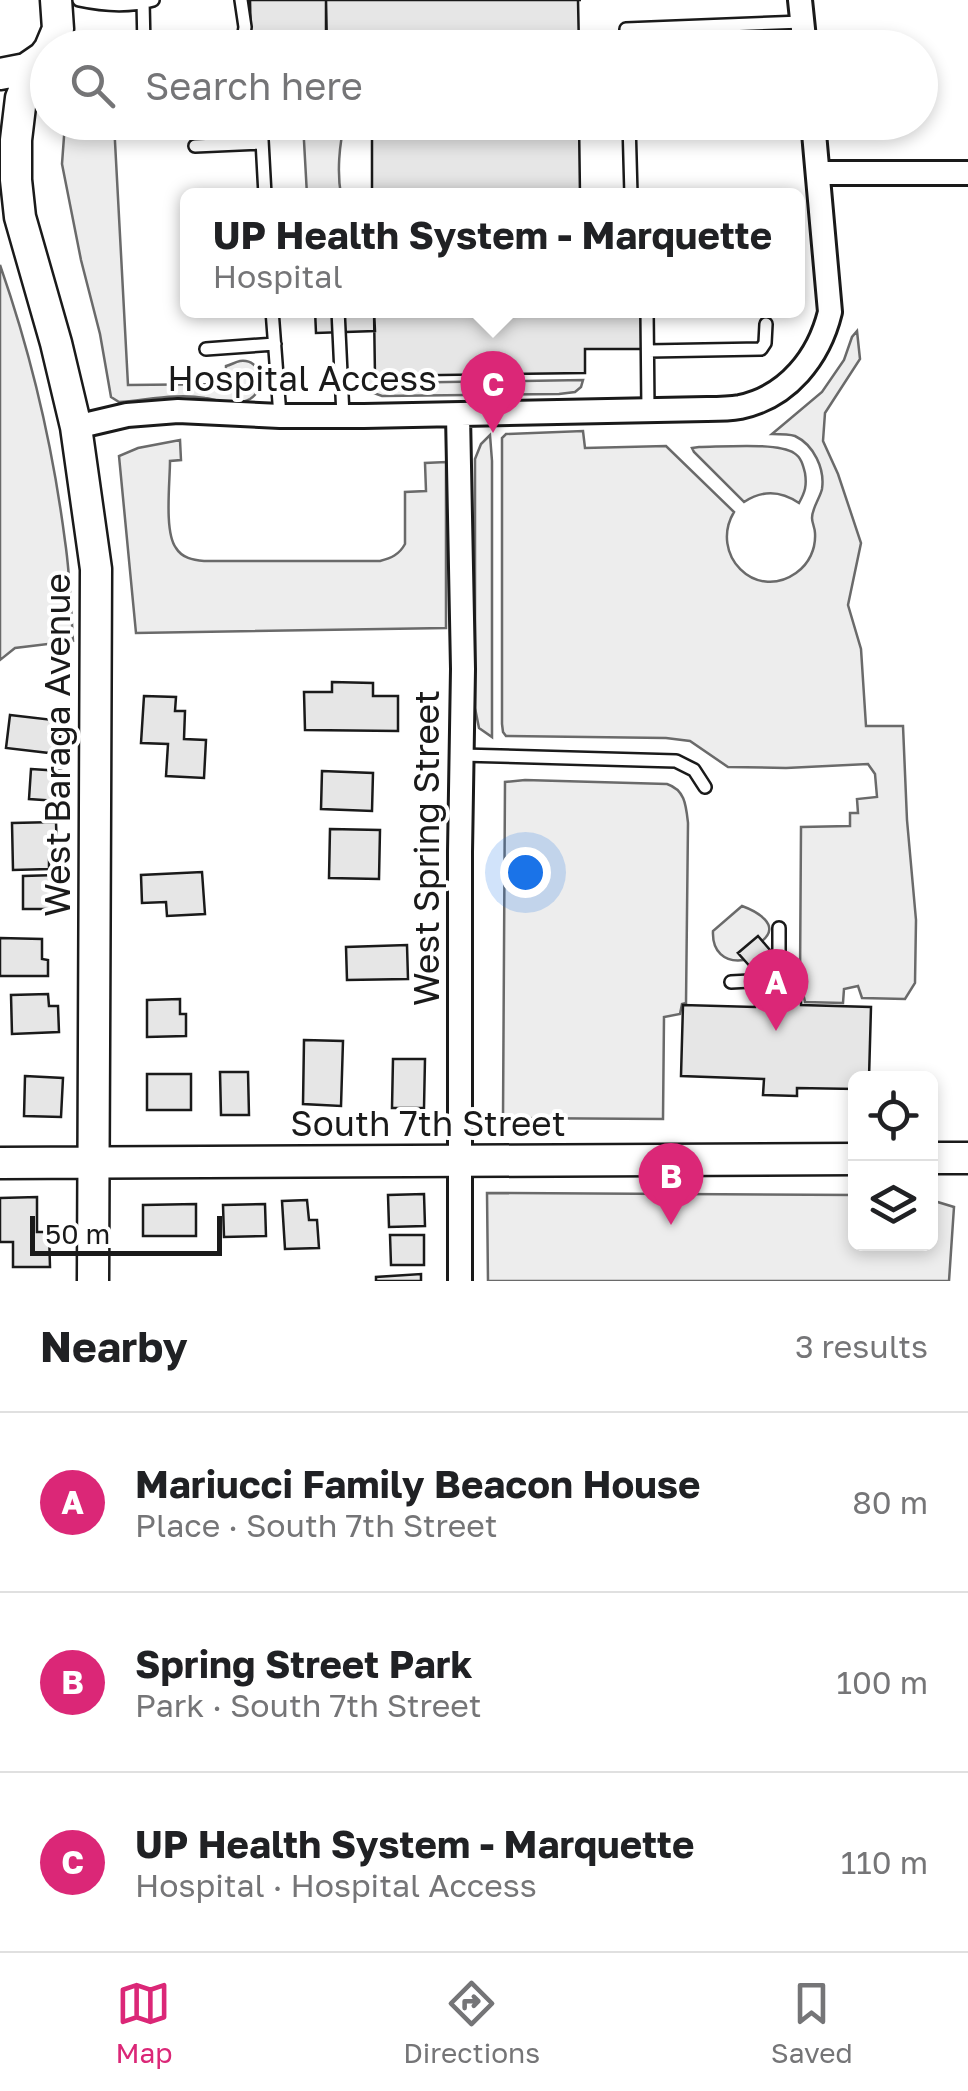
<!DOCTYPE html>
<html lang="en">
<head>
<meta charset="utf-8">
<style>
  body { margin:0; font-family:"Golos Text",sans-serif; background:#f6f6f6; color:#202124 }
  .controls { position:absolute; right:30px; bottom:30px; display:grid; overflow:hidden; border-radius:15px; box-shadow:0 5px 15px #0003 }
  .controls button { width:90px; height:90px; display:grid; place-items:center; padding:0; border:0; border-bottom:2px solid #e0e0e0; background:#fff; color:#202124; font:50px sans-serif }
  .scale { position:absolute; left:30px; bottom:25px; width:192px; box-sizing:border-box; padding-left:10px; border:5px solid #1a1a1a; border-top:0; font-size:28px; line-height:35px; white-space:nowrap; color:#1a1a1a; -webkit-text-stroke:8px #fff; paint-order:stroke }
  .you { position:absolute; left:525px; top:872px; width:35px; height:35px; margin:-25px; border:8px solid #fff; border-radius:50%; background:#1a73e8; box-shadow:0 0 0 15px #1a73e833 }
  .badge { display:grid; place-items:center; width:65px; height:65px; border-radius:50%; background:#db2777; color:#fff; font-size:32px; font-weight:700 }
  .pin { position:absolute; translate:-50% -82px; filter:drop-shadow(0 2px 5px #0008) }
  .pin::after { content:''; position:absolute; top:52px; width:35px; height:30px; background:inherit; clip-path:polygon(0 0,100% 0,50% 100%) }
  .popup { position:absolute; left:180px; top:188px; width:625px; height:130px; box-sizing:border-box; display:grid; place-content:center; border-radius:15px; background:#fff; filter:drop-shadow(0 2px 8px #0005); font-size:32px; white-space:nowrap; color:#757577 }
  .popup b { font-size:38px; color:#202124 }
  .popup::after { content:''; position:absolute; left:50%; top:100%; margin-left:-20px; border:20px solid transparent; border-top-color:#fff }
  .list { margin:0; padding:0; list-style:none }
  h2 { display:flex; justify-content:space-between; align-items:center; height:130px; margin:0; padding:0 40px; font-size:42px }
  h2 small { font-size:32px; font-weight:400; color:#757577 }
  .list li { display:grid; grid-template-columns:65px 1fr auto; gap:30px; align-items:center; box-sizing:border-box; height:180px; padding:0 40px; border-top:2px solid #e0e0e0 }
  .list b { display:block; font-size:38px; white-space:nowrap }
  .list p { margin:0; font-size:32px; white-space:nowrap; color:#757577 }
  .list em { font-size:32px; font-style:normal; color:#757577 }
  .icon { flex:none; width:55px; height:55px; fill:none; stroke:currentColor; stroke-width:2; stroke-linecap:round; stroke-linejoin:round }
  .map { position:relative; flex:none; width:968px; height:1281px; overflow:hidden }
  .search { position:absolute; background:#fff; box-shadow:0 5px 15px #0003; left:30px; right:30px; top:30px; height:110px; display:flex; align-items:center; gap:25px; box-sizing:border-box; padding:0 35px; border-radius:55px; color:#757577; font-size:38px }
  .sheet { height:670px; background:#fff }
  nav { display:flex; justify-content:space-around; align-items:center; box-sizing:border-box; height:140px; border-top:2px solid #e0e0e0; background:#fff; font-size:28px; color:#757577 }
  nav a { display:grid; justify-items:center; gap:5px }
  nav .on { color:#db2777 }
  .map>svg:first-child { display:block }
  .green { fill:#ededed; stroke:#6a6a6a; stroke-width:2.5 }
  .building { fill:#e6e6e6; stroke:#1a1a1a; stroke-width:2.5 }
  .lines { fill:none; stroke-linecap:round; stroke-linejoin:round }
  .service-casing { stroke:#1a1a1a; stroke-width:16 }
  .minor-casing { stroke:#1a1a1a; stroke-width:28 }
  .tertiary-casing { stroke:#1a1a1a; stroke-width:35 }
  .service { stroke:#fff; stroke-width:11 }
  .minor { stroke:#fff; stroke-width:22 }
  .tertiary { stroke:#fff; stroke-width:30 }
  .labels { text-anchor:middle; stroke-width:8; stroke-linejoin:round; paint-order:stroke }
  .street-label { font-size:35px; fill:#1a1a1a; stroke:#fff }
</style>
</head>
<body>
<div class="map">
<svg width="968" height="1281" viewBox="0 0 968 1281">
  <rect width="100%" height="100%" fill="#fff"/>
  <!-- green -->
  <path class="green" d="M65 123H114L128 385 226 384V366C231 365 235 362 240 361 262 358 267 389 250 399 235 407 220 400 205 398 177 393 147 400 119 402L111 397 100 334 81 260 62 164Z
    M303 123H345C339 144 337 173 341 195H307Z
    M0 265C31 354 53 448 65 541 70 574 71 608 73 641L15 648 0 660Z
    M857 331 860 359 825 413 823 441 838 474 861 543 848 605 861 649 866 726H903L907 820 916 920 915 983 905 999 862 998 858 986 844 989 843 1003 805 1002 800 979 801 827 850 826V813H858L857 799 877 797 875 774 868 764 786 768 728 767 690 741 666 738 506 736 503 732 502 724V438L506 434 583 431 585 448 666 446 734 512C709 554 755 602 796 573 809 564 816 549 815 533 815 528 812 523 812 518 812 508 820 498 822 489 825 469 814 445 795 436 789 434 779 434 772 434L822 392 844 360 852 337Z
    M364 373 385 383 583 380 581 387 575 392 559 394 382 396 368 391 361 380Z
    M490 435 492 461V737L479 728 475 708V459L481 444Z
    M180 440 181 460 170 461C170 482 164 532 176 548 182 558 193 560 204 561H380C391 558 399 555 405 544V492L426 491 425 463 446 462V628L136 633 119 456 138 448Z
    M699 447C720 447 778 442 794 453 801 457 803 465 805 473 807 486 805 492 799 503 780 490 762 490 744 502L694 452 692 448Z
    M525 780 667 784C685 790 686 805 688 823L686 1003 682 1004 680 1014 664 1017 663 1119 503 1118 505 782Z
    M742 906C756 911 782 925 762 941 756 946 746 949 738 953L744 960C724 963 712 951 713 931Z
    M487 1193 855 1195 856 1244H930L931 1200 954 1207 949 1281H488Z"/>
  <!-- building -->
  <path class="building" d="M250 0H326L327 48H251Z
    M326 0H581H578L579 48H371V34L326 35Z
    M372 122H579L580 195H592H372Z
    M315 310H374L375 331 316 333Z
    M374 310H646V349H585V373L375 376Z
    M332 682 373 683V696H398V731L305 730 304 692H332Z
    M144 696 176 697 175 711H185L184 739 206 740 204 778 166 776 168 744 141 743Z
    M10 715 62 721 58 754 6 748Z
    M31 769 61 771 58 801 29 799Z
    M322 771 373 773 372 811 321 809Z
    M56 822 57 853H49V869L13 870 12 823Z
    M330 829 380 830 379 879 329 878Z
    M202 872 205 914 167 916 166 902 142 903 141 875Z
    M57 875 58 909H23V876Z
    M758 936 793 977V994L768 993V987L738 953Z
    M0 938 42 939V959L48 960V976H0Z
    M407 945 408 979 347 980 346 947Z
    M755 993 801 994V1005L871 1007 869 1078H856V1089L797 1088V1096L763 1095 764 1079 681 1076 683 1005 755 1007Z
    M48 994 49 1006H58L59 1032 12 1034 11 995Z
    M180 999V1014H186V1036L147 1037V1000Z
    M304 1040 343 1041 341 1106 303 1104Z
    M393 1059H425L424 1108H392Z
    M220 1072H248L249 1115H221Z
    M147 1074H191V1110H147Z
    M25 1076 63 1078 61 1117 24 1116Z
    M424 1194 425 1226 389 1227 388 1195Z
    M37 1197V1232H49L50 1267H13V1242H0V1198Z
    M307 1200 309 1220H317L319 1248 285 1249 282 1201Z
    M196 1204V1236H143V1205Z
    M265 1204 266 1236 224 1237 223 1205Z
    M390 1235H424V1265H391Z
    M421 1274V1281H376V1277Z"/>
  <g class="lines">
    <defs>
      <path id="service" d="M79 0C102 5 130 7 153 0
        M143 0 144 48
        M241 0 245 27 242 48
        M690 27 691 48
        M77 48 115 42 137 48
        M627 48 626 29 802 22
        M261 122 265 195
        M629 122 631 195
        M195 146 262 143
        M272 310 280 416
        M338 310 343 416
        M647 310 648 411
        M206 349 275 344
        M648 351 761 349 765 343 766 324
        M461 755 676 761 694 770 705 787
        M731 982 750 981 779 952V928"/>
      <path id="minor" d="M800 0 805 48
        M818 173H968
        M458 415 463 669 460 852V1281
        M76 427 127 415 178 411 280 416H364L707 409C718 409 729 409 740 407 788 397 819 357 830 312L813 122"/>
      <path id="tertiary" d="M50 48 58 29 56 0
        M48 51 32 72 21 98 16 140V180L20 217 56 343 76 427 96 569 93 1281
        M0 74 26 69 42 58
        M930 1158H968
        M0 1163 856 1159"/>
    </defs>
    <!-- service casing -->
    <use href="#service" class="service-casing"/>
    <!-- minor casing -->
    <use href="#minor" class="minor-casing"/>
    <!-- tertiary casing -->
    <use href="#tertiary" class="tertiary-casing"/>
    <!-- service -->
    <use href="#service" class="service"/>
    <!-- minor -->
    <use href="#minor" class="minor"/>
    <!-- tertiary -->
    <use href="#tertiary" class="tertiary"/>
  </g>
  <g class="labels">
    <!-- street labels -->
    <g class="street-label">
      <text x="302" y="391">Hospital Access</text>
      <text transform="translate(58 745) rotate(-90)" y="12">West Baraga Avenue</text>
      <text transform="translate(427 848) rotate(-90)" y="12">West Spring Street</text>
      <text x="428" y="1136">South 7th Street</text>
    </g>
  </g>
</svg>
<div class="controls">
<button><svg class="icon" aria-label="locate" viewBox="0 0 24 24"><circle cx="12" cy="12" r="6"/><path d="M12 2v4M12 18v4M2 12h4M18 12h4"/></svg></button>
<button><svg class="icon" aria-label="layers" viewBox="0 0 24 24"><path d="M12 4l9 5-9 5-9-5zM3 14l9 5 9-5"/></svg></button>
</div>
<div class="scale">50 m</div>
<div class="you"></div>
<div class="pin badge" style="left:776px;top:1031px">A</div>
<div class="pin badge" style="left:671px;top:1225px">B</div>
<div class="pin badge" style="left:493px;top:433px">C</div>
<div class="popup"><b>UP Health System - Marquette</b>Hospital</div>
<div class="search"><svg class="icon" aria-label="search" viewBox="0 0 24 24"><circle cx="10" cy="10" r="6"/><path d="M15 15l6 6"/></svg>Search here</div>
</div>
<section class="sheet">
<h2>Nearby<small>3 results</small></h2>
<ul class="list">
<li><span class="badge">A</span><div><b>Mariucci Family Beacon House</b><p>Place · South 7th Street</p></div><em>80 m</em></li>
<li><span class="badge">B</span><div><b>Spring Street Park</b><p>Park · South 7th Street</p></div><em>100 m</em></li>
<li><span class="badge">C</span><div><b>UP Health System - Marquette</b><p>Hospital · Hospital Access</p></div><em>110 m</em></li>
</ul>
</section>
<nav>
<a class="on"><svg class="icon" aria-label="map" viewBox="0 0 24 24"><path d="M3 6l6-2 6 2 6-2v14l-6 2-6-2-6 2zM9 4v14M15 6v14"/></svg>Map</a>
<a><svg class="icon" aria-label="directions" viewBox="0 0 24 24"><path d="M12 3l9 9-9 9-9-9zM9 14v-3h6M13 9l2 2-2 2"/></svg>Directions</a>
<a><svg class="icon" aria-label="saved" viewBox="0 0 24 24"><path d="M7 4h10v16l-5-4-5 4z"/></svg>Saved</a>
</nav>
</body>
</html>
